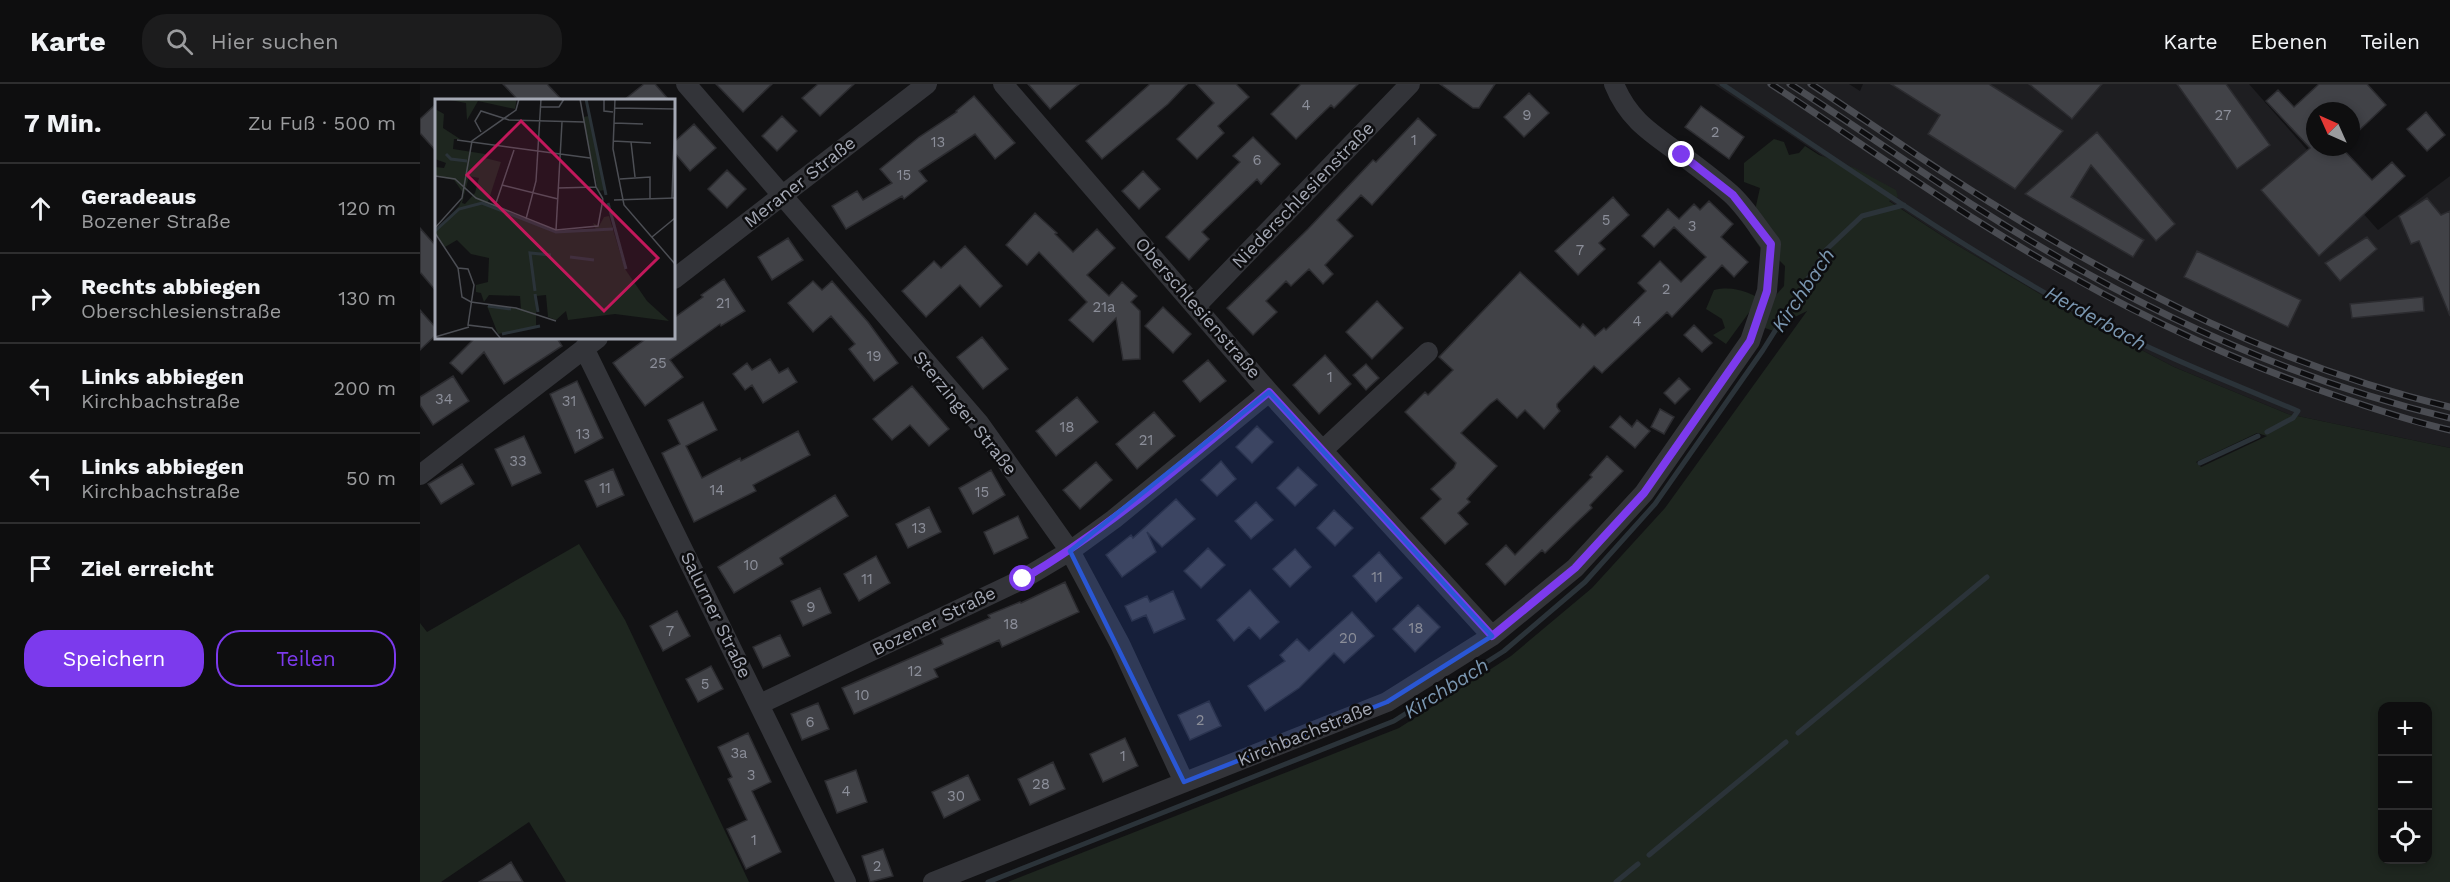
<!DOCTYPE html>
<html lang="de">
<head>
<meta charset="utf-8">
<style>
  body { margin:0; font-family:"Work Sans",sans-serif; background:#1c1c1d; color:#f1f3f6 }
  .controls { position:absolute; right:18px; bottom:18px; display:grid; overflow:hidden; border-radius:12px; box-shadow:0 3px 9px #0003 }
  .controls button { width:54px; height:54px; display:grid; place-items:center; padding:0; border:0; border-bottom:2px solid #2e2e2f; background:#0e0e0f; color:#f1f3f6; font:30px sans-serif }
  .compass { position:absolute; left:1886px; top:18px; width:54px; height:54px; border-radius:50%; background:#0e0e0f; box-shadow:0 3px 9px #0003; rotate:315deg }
  .stop { position:absolute; width:18px; height:18px; margin:-14px; border:4px solid #7c3aed; border-radius:50%; background:#fff }
  .stop.end { background:#7c3aed; border-color:#fff; box-shadow:0 2px 6px #0008 }
  .list { margin:0; padding:0; list-style:none }
  h2 { display:flex; justify-content:space-between; align-items:center; height:78px; margin:0; padding:0 24px; font-size:26px }
  h2 small { font-size:20px; font-weight:400; color:#9b9c9e }
  .list li { display:grid; grid-template-columns:39px 1fr auto; gap:18px; align-items:center; box-sizing:border-box; height:90px; padding:0 24px; border-top:2px solid #2e2e2f }
  .list b { display:block; font-size:22px; white-space:nowrap }
  .list p { margin:0; font-size:20px; white-space:nowrap; color:#9b9c9e }
  .list em { font-size:20px; font-style:normal; color:#9b9c9e }
  .actions { display:flex; gap:12px; padding:18px 24px }
  .actions a { flex:1; padding:14px 0; border:2px solid #7c3aed; border-radius:24px; text-align:center; font-size:21px; color:#7c3aed }
  .actions .main { background:#7c3aed; color:#fff }
  .icon { flex:none; width:33px; height:33px; fill:none; stroke:currentColor; stroke-width:2; stroke-linecap:round; stroke-linejoin:round }
  .map { position:relative; flex:none; width:2030px; height:798px; overflow:hidden }
  header { display:flex; align-items:center; gap:36px; box-sizing:border-box; height:84px; padding:0 30px; background:#0e0e0f; border-bottom:2px solid #2e2e2f }
  header strong { font-size:28px }
  nav { display:flex; gap:33px; margin-inline-start:auto; font-size:21px }
  .search { width:420px; height:54px; background:#1c1c1d; display:flex; align-items:center; gap:15px; box-sizing:border-box; padding:0 21px; border-radius:24px; color:#9b9c9e; font-size:22px }
  main { display:flex }
  aside { flex:1; background:#0e0e0f }
  .map>svg:first-child { display:block }
  .built { fill:#1e1e21 }
  .green { fill:#1e261f; fill-rule:evenodd }
  .lines { fill:none; stroke-linecap:round; stroke-linejoin:round }
  .stream { stroke:#2b3339; stroke-width:5 }
  .building { fill:#414247; stroke:#2c2c30; stroke-width:1.5 }
  .minor { stroke:#333439; stroke-width:20 }
  .rail-casing { stroke:#4a4c52; stroke-width:7 }
  .rail { stroke:#0d0d0f; stroke-width:4.5; stroke-dasharray:14; stroke-linecap:butt }
  .route { stroke:#7c3aed; stroke-width:8 }
  .marked { fill:#2a57d4; fill-opacity:0.2; stroke:#2a57d4; stroke-width:4.5; stroke-linejoin:round }
  .labels { text-anchor:middle; stroke-width:5; stroke-linejoin:round; paint-order:stroke }
  .number-label { font-size:15px; fill:#8b8e99 }
  .street-label { font-size:18px; fill:#a4a8b4; stroke:#0d0d0f }
  .water-label { font-size:20px; font-style:italic; fill:#7a96b0; stroke:#0d0d0f }
  .inset-river { fill:none; stroke:#2b3339; stroke-width:3 }
  .inset-road { fill:none; stroke:#4c4e54; stroke-width:1.5 }
  .view { fill:#c2185b; fill-opacity:0.15; stroke:#c2185b; stroke-width:3 }
  .inset-edge { fill:none; stroke:#a4a8b4; stroke-width:3 }
</style>
</head>
<body>
<header>
<strong>Karte</strong>
<div class="search"><svg class="icon" aria-label="search" viewBox="0 0 24 24"><circle cx="10" cy="10" r="6"/><path d="M15 15l6 6"/></svg>Hier suchen</div>
<nav><a>Karte</a><a>Ebenen</a><a>Teilen</a></nav>
</header>
<main>
<aside>
<h2>7 Min.<small>Zu Fuß · 500 m</small></h2>
<ul class="list">
<li><svg class="icon" aria-label="ahead" viewBox="0 0 24 24"><path d="M12 20V5M6 11l6-6 6 6"/></svg><div><b>Geradeaus</b><p>Bozener Straße</p></div><em>120 m</em></li>
<li><svg class="icon" aria-label="right" viewBox="0 0 24 24"><path d="M7 20v-9h11M14 6l5 5-5 5"/></svg><div><b>Rechts abbiegen</b><p>Oberschlesienstraße</p></div><em>130 m</em></li>
<li><svg class="icon" aria-label="left" viewBox="0 0 24 24"><path d="M17 20v-9H6M10 6l-5 5 5 5"/></svg><div><b>Links abbiegen</b><p>Kirchbachstraße</p></div><em>200 m</em></li>
<li><svg class="icon" aria-label="left" viewBox="0 0 24 24"><path d="M17 20v-9H6M10 6l-5 5 5 5"/></svg><div><b>Links abbiegen</b><p>Kirchbachstraße</p></div><em>50 m</em></li>
<li><svg class="icon" aria-label="arrive" viewBox="0 0 24 24"><path d="M6 21V4h12l-3 4 3 4H6"/></svg><div><b>Ziel erreicht</b></div></li>
</ul>
<div class="actions"><a class="main">Speichern</a><a>Teilen</a></div>
</aside>
<div class="map">
<svg width="2030" height="798" viewBox="0 0 2030 798">
  <rect width="100%" height="100%" fill="#121214"/>
  <!-- built -->
  <path class="built" d="M1294 0H1429L1440 7 1443 0H1829L1958 146 2030 92V364L1868 330 1754 283 1668 238 1530 157Z"/>
  <!-- green -->
  <path class="green" d="M1354 55 1364 58 1369 71 1379 69 1385 62 1399 71 1435 84 1476 106 1478 113 1469 117 1530 157 1668 238 1754 283 1868 330 2030 364V798H588L979 644 1091 572 1172 504 1245 424 1387 227 1375 233 1360 249 1345 244 1333 223 1306 260 1293 251 1305 244 1302 235 1286 225 1294 206C1315 201 1330 209 1349 219L1364 202 1365 182 1356 173 1341 165 1330 149 1340 104 1324 98V79ZM1837 349 1847 352 1781 383 1776 378ZM1962 622H2008V776H1962Z
    M159 460 205 536 329 798H146L109 738 21 798H0V539L7 548Z"/>
  <g class="lines">
    <!-- stream -->
    <path class="stream" d="M1302 0C1422 80 1540 163 1666 232 1735 269 1806 297 1878 327L1873 334 1847 348
      M1780 379 1838 352
      M1378 649 1567 493
      M1229 771 1366 658
      M568 798 974 637 1084 567 1165 498 1235 420 1343 266 1406 166 1442 132 1484 121
      M1196 798 1218 780"/>
  </g>
  <!-- building -->
  <path class="building" d="M83 0H127L142 16H98Z
    M224 0H235L249 16H204Z
    M296 0H352L323 28Z
    M398 0H434L400 32 382 14Z
    M608 0H659L630 25Z
    M730 0H767L748 20 682 75 666 57Z
    M776 0H816L829 13 798 42 804 49 777 75 757 55 794 19Z
    M881 0H938L914 24 911 21 876 55 851 30Z
    M1020 0H1075L1059 24H1053Z
    M1471 0H1569L1643 47 1595 105 1508 50 1520 31Z
    M1609 0H1682L1652 35Z
    M1757 0H1806L1850 61 1817 85Z
    M1899 0H1947L1966 21 1931 54V27H1895V63H1921L1952 96 1972 78 1985 92 1899 172 1841 106 1890 64 1846 17 1858 6 1874 23Z
    M1109 9 1129 29 1104 53 1084 33Z
    M554 12 595 59 575 75 555 50 499 87 507 97 484 115 482 112 426 145 412 122 437 107 443 116 472 99 460 85 499 53 537 28 536 27Z
    M16 20V67L0 49V35Z
    M1281 22 1324 53 1309 75 1265 43Z
    M2006 28 2025 51 2007 67 1987 45Z
    M362 32 377 47 357 67 342 52Z
    M998 34 1016 51 952 121 941 111 917 136 933 152 905 181 913 190 903 200 889 185 871 202 866 197 846 217 857 228 833 251 807 224 888 145 953 76 956 78Z
    M274 40 296 64 270 87 254 68V58Z
    M1677 48 1755 140 1736 157 1671 81 1651 113 1724 156 1713 173 1605 110Z
    M833 53 860 80 841 100 837 95 782 148 789 155 769 176 746 153 820 78 813 72Z
    M307 86 326 105 307 124 288 105Z
    M723 87 740 105 719 125 702 107Z
    M1193 113 1209 131 1179 159 1185 165 1158 191 1135 167Z
    M2007 114 2021 131 2030 127V232L1999 157 1991 160 1979 132Z
    M1289 117 1313 140 1301 153 1328 178 1314 193 1302 181 1252 233 1247 228 1182 289 1174 282 1137 320V323L1140 327 1124 345 1105 326 1097 334 1077 315 1070 320 1041 349 1077 382 1047 415 1050 418 1038 429 1048 440 1025 460 1001 434 1021 415 1011 405 1034 384 1036 379 985 328 1005 308 1008 311 1033 286 1019 273 1100 188 1160 244 1163 240 1175 252 1184 244 1186 246 1226 207 1218 199 1240 177 1261 198 1286 173 1254 143 1234 163 1222 152 1248 125 1259 135 1274 120 1280 126Z
    M615 129 637 149 635 150 653 168 677 145 695 164 667 191 689 212 702 198 717 212 711 218 720 227V275L703 276 696 234 673 258 649 236 667 218 619 168 607 181 586 161Z
    M0 144 16 162V207L0 188Z
    M1947 153 1957 165 1920 197 1905 179Z
    M368 154 383 176 352 196 338 173Z
    M545 162 582 202 560 223 540 201 506 233 482 207 514 177 521 184Z
    M1777 167 1881 216 1868 243 1764 193Z
    M304 195 325 227 301 242 300 240 250 276 263 293 225 322 193 279 227 254H254V234L283 213 281 211Z
    M393 197 402 206 412 197 448 238 478 279 454 297 429 265 435 260 411 232 393 248 368 219Z
    M2003 213 2004 227 1932 234 1930 220Z
    M957 217 983 244 952 275 926 248Z
    M743 223 771 250 753 269 725 242Z
    M0 226 16 244V251L0 266Z
    M1274 241 1292 259 1282 268 1264 251Z
    M562 253 588 285 563 305 537 273Z
    M55 254H137L142 262 84 300 64 268 42 290 30 279Z
    M905 271 931 300 899 330 873 301Z
    M350 275 359 289 368 284 377 298 343 319 332 301 325 306 313 290 327 279 332 286Z
    M788 276 806 297 780 318 763 297Z
    M946 280 959 294 946 306 933 291Z
    M33 292 49 317 13 341 0 321V313Z
    M1259 294 1270 305 1255 320 1244 309Z
    M157 297 183 354 155 369 130 310Z
    M492 302 529 345 509 362 490 341 472 356 453 335Z
    M657 313 678 338 636 372 616 347Z
    M283 318 297 346 266 362 282 394 320 374 321 377 378 347 390 371 333 401 336 407 274 438 242 369 260 360 248 336Z
    M1240 325 1254 333 1244 350 1231 343Z
    M734 328 755 352 717 385 696 360Z
    M1200 332 1212 343 1217 336 1230 347 1215 364 1190 343Z
    M837 342 853 358 832 379 816 363Z
    M104 352 121 389 92 402 75 365Z
    M1187 372 1203 387 1170 421 1172 424 1156 439 1125 469 1122 466 1085 501 1066 480 1086 461 1095 471 1172 393 1170 391Z
    M801 377 816 395 797 412 781 396Z
    M676 378 692 396 660 425 643 406Z
    M42 380 54 400 21 420 8 400Z
    M878 383 897 401 875 422 857 404Z
    M193 385 204 411 177 423 165 397Z
    M571 386 585 411 553 430 539 404Z
    M415 411 428 432 360 474 363 480 314 509 298 483Z
    M756 415 775 435 742 463 727 448 736 468 702 493 686 471 711 451 713 454Z
    M836 418 853 436 831 455 815 437Z
    M509 423 521 448 488 464 476 440Z
    M914 426 933 444 915 462 897 444Z
    M598 432 608 454 574 470 564 448Z
    M788 464 805 481 781 504 764 487Z
    M875 465 891 483 870 503 853 485Z
    M959 468 982 494 956 518 933 492Z
    M456 472 470 499 439 517 424 490Z
    M645 498 659 528 582 563 579 556 514 585 518 593 434 630 422 604 523 560 521 555 570 534 568 531 600 518 601 519Z
    M400 504 411 529 383 542 371 517Z
    M830 506 859 538 840 555 829 543 814 557 797 536Z
    M753 507 765 535 734 549 726 531 712 537 705 522 727 512 730 518Z
    M998 521 1020 543 995 568 973 545Z
    M257 527 270 552 243 567 230 542Z
    M932 528 954 552 924 579 914 569 879 604 845 627 828 602 865 577 860 571 877 555 889 567Z
    M360 551 370 572 343 584 333 563Z
    M291 582 303 605 278 618 266 595Z
    M789 617 801 642 770 656 758 631Z
    M398 619 409 645 382 656 371 630Z
    M328 649 351 698 332 707 361 768 326 785 307 745 327 736 308 695 312 693 298 663Z
    M705 654 718 682 683 698 670 670Z
    M633 678 645 705 610 721 598 695Z
    M436 686 447 718 417 729 405 697Z
    M548 691 560 716 524 734 512 708Z
    M463 765 473 792 450 798 442 772Z
    M91 778 103 798H59L82 784Z"/>
  <g class="lines">
    <!-- minor -->
    <path class="minor" d="M266 0 559 339 650 467 700 560 764 698
      M583 0 849 308 1072 552
      M254 195 507 0
      M776 222 990 0
      M164 264 426 798
      M903 366 1008 268
      M0 391 178 254
      M340 620 603 495 650 467 694 435 849 308
      M513 798 967 618 1072 552 1155 484 1224 409 1330 257 1347 207 1351 160C1338 144 1326 123 1310 109 1295 96 1279 84 1263 72 1233 50 1209 37 1194 0"/>
    <defs>
      <path id="rail" d="M1351 0C1418 44 1484 90 1551 133 1664 204 1782 266 1908 309 1948 323 1989 337 2030 346
        M1370 0C1434 41 1496 85 1559 125 1704 218 1862 294 2030 334
        M1391 0C1450 39 1508 80 1568 117 1712 207 1864 284 2030 323"/>
    </defs>
    <!-- rail casing -->
    <use href="#rail" class="rail-casing"/>
    <!-- rail -->
    <use href="#rail" class="rail"/>
  </g>
  <g class="lines">
    <!-- route -->
    <path class="route" d="M603 495C693 442 769 374 849 308L1072 552 1155 484 1224 409 1330 257 1347 207 1351 160 1313 111 1262 71"/>
  </g>
  <!-- marked area -->
  <path class="marked" d="M849 308 1072 552 967 618 764 698 650 467Z"/>
  <g class="labels">
    <!-- number labels -->
    <g class="number-label">
      <text x="886" y="26">4</text>
      <text x="1107" y="36">9</text>
      <text x="1803" y="36">27</text>
      <text x="1295" y="53">2</text>
      <text x="994" y="61">1</text>
      <text x="518" y="63">13</text>
      <text x="837" y="81">6</text>
      <text x="484" y="96">15</text>
      <text x="1186" y="141">5</text>
      <text x="1272" y="147">3</text>
      <text x="1160" y="171">7</text>
      <text x="1246" y="210">2</text>
      <text x="303" y="224">21</text>
      <text x="684" y="228">21a</text>
      <text x="1217" y="242">4</text>
      <text x="454" y="277">19</text>
      <text x="238" y="284">25</text>
      <text x="910" y="298">1</text>
      <text x="24" y="320">34</text>
      <text x="149" y="322">31</text>
      <text x="647" y="348">18</text>
      <text x="163" y="355">13</text>
      <text x="726" y="361">21</text>
      <text x="98" y="382">33</text>
      <text x="185" y="409">11</text>
      <text x="297" y="411">14</text>
      <text x="562" y="413">15</text>
      <text x="499" y="449">13</text>
      <text x="331" y="486">10</text>
      <text x="957" y="498">11</text>
      <text x="447" y="500">11</text>
      <text x="391" y="528">9</text>
      <text x="591" y="545">18</text>
      <text x="996" y="549">18</text>
      <text x="250" y="552">7</text>
      <text x="928" y="559">20</text>
      <text x="495" y="592">12</text>
      <text x="285" y="605">5</text>
      <text x="442" y="616">10</text>
      <text x="780" y="641">2</text>
      <text x="390" y="643">6</text>
      <text x="319" y="674">3a</text>
      <text x="703" y="677">1</text>
      <text x="331" y="696">3</text>
      <text x="621" y="705">28</text>
      <text x="426" y="712">4</text>
      <text x="536" y="717">30</text>
      <text x="334" y="761">1</text>
      <text x="457" y="787">2</text>
    </g>
    <!-- street labels -->
    <g class="street-label">
      <text transform="translate(380 98) rotate(-38)" y="6">Meraner Straße</text>
      <text transform="translate(883 111) rotate(-46)" y="6">Niederschlesienstraße</text>
      <text transform="translate(778 224) rotate(49)" y="6">Oberschlesienstraße</text>
      <text transform="translate(545 329) rotate(51)" y="6">Sterzinger Straße</text>
      <text transform="translate(296 531) rotate(64)" y="6">Salurner Straße</text>
      <text transform="translate(514 537) rotate(-26)" y="6">Bozener Straße</text>
      <text transform="translate(885 650) rotate(-22)" y="6">Kirchbachstraße</text>
    </g>
    <!-- water labels -->
    <g class="water-label">
      <text transform="translate(1383 206) rotate(-56)" y="7">Kirchbach</text>
      <text transform="translate(1676 234) rotate(29)" y="7">Herderbach</text>
      <text transform="translate(1026 604) rotate(-32)" y="7">Kirchbach</text>
    </g>
  </g>
  <!-- overview -->
  <g transform="translate(15 15)">
    <rect width="240" height="240" fill="#121214"/>
    <path d="M10 0H81V4L80 10 43 2 32 21 31 4ZM0 10 9 15 8 29 25 40H19L18 50 50 55V59L66 63 52 106 121 134 161 131 158 124 164 127 169 118 174 117 190 170 212 202 234 222 180 215 133 221 131 212 121 221 113 218 111 196 101 197V227L63 235 52 207 86 210 85 197 54 196 49 203 46 194 41 193V186L53 183 54 159 36 155 22 141 10 148 0 133 24 107 29 95 19 81 0 77V68L9 69 11 64 0 60ZM34 77 44 79 40 94 30 105 27 104ZM154 17 170 91 163 92 148 18Z" fill="#1e261f" fill-rule="evenodd"/>
    <path class="inset-river" d="M151 0 171 96M11 55 16 60 32 62M173 104 191 170M0 132 24 110 47 104 121 133 178 130M135 158 159 161M100 192 95 154 116 156M100 195 103 213M53 207 76 210M67 235 105 227"/>
    <path class="inset-road" d="M145 0 161 88 168 100M169 0V12L178 13M180 0 178 50 189 106 240 165M106 8H124L129 0M179 9 240 10M179 24 208 25M46 33 40 22 46 12 74 21 149 23M22 41 155 59M178 42 216 44M196 43 200 78M0 77 20 80 41 99 121 131 163 127 168 100M185 80 215 78V100M67 86 123 100M123 89 161 88M237 99 240 11M179 101 240 99M60 107 79 51M91 120 101 82 106 0M0 129 27 99 37 42 81 11 84 0M121 131 127 23M0 134 23 169M217 138 240 119M23 169 27 198 36 203 81 209 121 222M23 169 33 170 39 186 33 226 57 229 66 240M0 238 34 228"/>
    <path class="view" d="M86 22 223 159 169 212 32 76Z"/>
    <rect width="240" height="240" class="inset-edge"/>
  </g>
</svg>
<div class="controls">
<button>+</button>
<button>−</button>
<button><svg class="icon" aria-label="locate" viewBox="0 0 24 24"><circle cx="12" cy="12" r="6"/><path d="M12 2v4M12 18v4M2 12h4M18 12h4"/></svg></button>
</div>
<svg class="compass" viewBox="-18 -18 36 36"><path d="M0-13l5 13h-10z" fill="#e53935"/><path d="M0 13l5-13h-10z" fill="#9b9c9e"/></svg>
<div class="stop" style="left:603px;top:495px"></div>
<div class="stop end" style="left:1262px;top:71px"></div>
</div>
</main>
</body>
</html>
